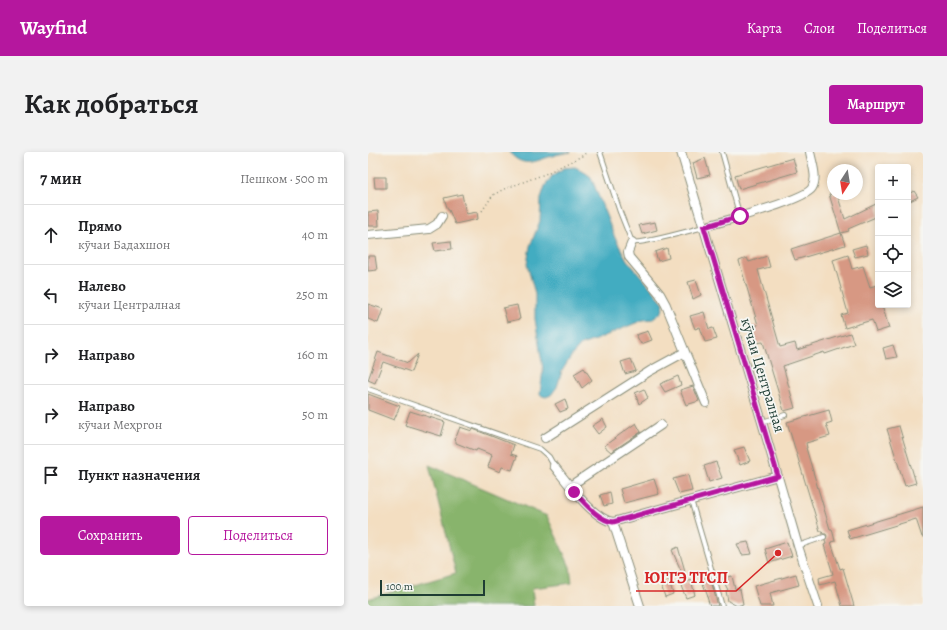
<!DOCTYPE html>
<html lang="ru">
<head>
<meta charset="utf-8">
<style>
  body { margin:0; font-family:Alegreya,serif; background:#f2f2f2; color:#202124 }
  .controls { position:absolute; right:12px; top:12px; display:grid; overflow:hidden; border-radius:4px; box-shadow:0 2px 6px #0003 }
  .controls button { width:36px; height:36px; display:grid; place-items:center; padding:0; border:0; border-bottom:1px solid #e0e0e0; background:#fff; color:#202124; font:20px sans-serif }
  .compass { position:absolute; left:459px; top:12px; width:36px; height:36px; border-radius:50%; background:#fff; box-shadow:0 2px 6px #0003; rotate:192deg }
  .scale { position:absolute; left:12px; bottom:10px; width:105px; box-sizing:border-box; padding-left:4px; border:2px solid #1f3d34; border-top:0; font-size:11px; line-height:14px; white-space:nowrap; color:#1f3d34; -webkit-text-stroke:3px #f6f6f2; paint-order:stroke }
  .stop { position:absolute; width:12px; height:12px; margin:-9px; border:3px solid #b5179e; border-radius:50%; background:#fff }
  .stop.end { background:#b5179e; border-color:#fff; box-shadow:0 1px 4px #0008 }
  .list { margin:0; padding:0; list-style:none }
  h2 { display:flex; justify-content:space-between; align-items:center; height:52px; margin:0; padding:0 16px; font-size:17px }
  h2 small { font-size:13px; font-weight:400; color:#757577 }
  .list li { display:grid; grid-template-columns:26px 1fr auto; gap:12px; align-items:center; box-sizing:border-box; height:60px; padding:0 16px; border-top:1px solid #e0e0e0 }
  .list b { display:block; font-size:15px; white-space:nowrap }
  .list p { margin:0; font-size:13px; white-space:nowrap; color:#757577 }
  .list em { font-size:13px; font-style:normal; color:#757577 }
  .actions { display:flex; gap:8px; padding:12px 16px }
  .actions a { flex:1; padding:9px 0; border:1px solid #b5179e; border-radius:4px; text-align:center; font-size:14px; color:#b5179e }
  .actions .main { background:#b5179e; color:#fff }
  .icon { flex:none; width:22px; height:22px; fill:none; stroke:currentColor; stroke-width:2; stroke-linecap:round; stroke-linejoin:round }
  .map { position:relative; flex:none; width:555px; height:454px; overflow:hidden; border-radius:4px }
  header { display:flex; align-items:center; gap:24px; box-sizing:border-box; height:56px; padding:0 20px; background:#b5179e; color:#fff }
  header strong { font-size:19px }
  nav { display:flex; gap:22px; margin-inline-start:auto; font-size:14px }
  .intro { display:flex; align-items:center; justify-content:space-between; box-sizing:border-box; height:96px; padding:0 24px }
  h1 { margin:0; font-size:28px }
  .button { padding:10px 18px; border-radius:4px; background:#b5179e; color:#fff; font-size:14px; font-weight:700 }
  main { display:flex; gap:24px; padding:0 24px }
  aside { flex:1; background:#fff; border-radius:4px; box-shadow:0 2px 6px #0003 }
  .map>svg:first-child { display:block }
  .forest { fill:#88b46c; stroke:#547850 }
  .water { fill:#42acc1; stroke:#30747a }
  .building { fill:#d79883 }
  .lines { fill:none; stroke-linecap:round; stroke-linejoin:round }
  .lane-casing { stroke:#898e7a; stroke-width:6 }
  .street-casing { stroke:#898e7a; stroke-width:10 }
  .path { stroke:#898e7a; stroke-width:1.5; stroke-dasharray:1 3; stroke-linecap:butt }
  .lane { stroke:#fff; stroke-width:4 }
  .street { stroke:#fff; stroke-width:8 }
  .route { stroke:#b5179e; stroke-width:5 }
  .labels { text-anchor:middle; stroke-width:3.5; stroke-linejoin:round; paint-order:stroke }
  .street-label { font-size:15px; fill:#1f3d34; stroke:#f6f6f2 }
  .leader { fill:none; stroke:#d62828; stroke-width:1.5 }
  .callout-dot { fill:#d62828; stroke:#f6f6f2; stroke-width:1.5 }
  .callout-label { font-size:16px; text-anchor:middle; font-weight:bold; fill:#d62828; stroke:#f6f6f2; stroke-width:3.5; stroke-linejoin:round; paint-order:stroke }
</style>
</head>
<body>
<header>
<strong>Wayfind</strong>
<nav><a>Карта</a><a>Слои</a><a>Поделиться</a></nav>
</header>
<div class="intro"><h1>Как добраться</h1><a class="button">Маршрут</a></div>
<main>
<aside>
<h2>7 мин<small>Пешком · 500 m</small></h2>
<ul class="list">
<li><svg class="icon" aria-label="ahead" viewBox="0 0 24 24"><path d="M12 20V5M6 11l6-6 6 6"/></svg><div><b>Прямо</b><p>кӯчаи Бадахшон</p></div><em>40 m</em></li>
<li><svg class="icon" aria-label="left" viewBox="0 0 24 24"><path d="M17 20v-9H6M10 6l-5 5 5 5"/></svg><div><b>Налево</b><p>кӯчаи Централная</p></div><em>250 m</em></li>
<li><svg class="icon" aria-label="right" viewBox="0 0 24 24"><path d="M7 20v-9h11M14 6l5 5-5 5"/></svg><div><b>Направо</b></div><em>160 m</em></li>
<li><svg class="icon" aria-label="right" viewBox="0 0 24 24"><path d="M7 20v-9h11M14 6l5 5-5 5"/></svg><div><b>Направо</b><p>кӯчаи Меҳргон</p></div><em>50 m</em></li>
<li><svg class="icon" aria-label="arrive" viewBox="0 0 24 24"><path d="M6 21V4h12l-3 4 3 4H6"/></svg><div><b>Пункт назначения</b></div></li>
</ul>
<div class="actions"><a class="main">Сохранить</a><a>Поделиться</a></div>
</aside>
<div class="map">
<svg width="555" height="454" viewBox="0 0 555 454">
  <rect width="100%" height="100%" fill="#f6f6f2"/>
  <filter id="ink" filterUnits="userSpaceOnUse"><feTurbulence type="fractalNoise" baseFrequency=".025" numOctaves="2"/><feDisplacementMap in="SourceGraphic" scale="8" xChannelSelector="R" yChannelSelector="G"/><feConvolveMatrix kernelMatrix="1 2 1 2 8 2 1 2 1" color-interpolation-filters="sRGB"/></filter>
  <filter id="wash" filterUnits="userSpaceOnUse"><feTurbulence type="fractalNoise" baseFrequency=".012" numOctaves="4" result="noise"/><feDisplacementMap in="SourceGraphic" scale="16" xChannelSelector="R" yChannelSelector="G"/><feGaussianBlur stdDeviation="0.9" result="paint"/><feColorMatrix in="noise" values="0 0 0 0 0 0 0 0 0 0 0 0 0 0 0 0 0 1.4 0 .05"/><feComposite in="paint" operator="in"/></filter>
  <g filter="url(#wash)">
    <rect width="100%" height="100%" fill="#f3dec1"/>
    <!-- forest -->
    <path class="forest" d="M61 313 179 364 202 415 204 431 164 436 166 454H0V447L88 421Z"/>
    <!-- water -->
    <path class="water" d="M141 0H203C197 1 190 2 184 4 167 9 155 17 141 0Z
      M207 15 215 19 223 25 247 86 259 108 296 151 294 160 285 167 275 168 227 188 213 193 204 203 194 219 189 235 183 243 178 245 174 244 172 242 175 217 167 167V142L159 112 162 94 172 69 173 46 177 34 184 24 196 16Z"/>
    <g id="blocks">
      <!-- building -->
      <path class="building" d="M337 6 342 23 329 26 325 11Z
        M425 6 429 20 371 37 367 23Z
        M6 25H18V36H7Z
        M546 39 550 45 540 50V42Z
        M94 42 98 62 109 60 110 67 87 72 81 58H80L76 46Z
        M461 42H469L477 67 510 51V64L480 77 481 79 473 81Z
        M10 59 11 74H0V60Z
        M287 70 289 78 274 82 271 73Z
        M473 81 477 93 427 108 423 97Z
        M83 89 84 97 67 99 65 91Z
        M498 93 500 102 487 105 484 97Z
        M299 96 301 106 290 109 287 100Z
        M480 103 484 117 495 114 502 135 509 133 510 138V153H514L521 176 508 180 504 168 477 176 473 163 480 161 465 108Z
        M0 104H7L9 118 0 119Z
        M399 104 402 115 390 118 412 195 427 191 429 198 482 181 486 192 457 202 456 200 415 214 427 256 416 259 395 190 388 191 383 175 390 173 371 109 379 106 381 110Z
        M328 128 333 143 325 147 320 130Z
        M0 152 15 157 10 171 0 167Z
        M149 153 152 167 139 170 135 156Z
        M336 160 341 177 345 176 349 187 337 190 332 175 327 177 322 164Z
        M280 179 284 188 273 192 268 183Z
        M525 193 529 205 518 207 515 196Z
        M10 200 40 211 50 202 43 220 15 210 7 231 0 228Z
        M263 207 268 219 257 222 253 210Z
        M216 216 224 228 214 236 206 222Z
        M310 224 313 233 297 240 292 232Z
        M325 234 331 249 318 253 312 238Z
        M276 237 280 246 271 252 267 241Z
        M0 242 32 254 26 268 0 258Z
        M197 247 200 257 192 260 187 252Z
        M461 258 464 270 458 272 462 284 438 291 439 296H438L462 377H464L467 389 463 390 472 417 475 416 486 454H474L467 429 452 433 451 426 465 422 456 393 458 392 457 388 459 384 458 382H455L454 379H452L419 270Z
        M42 259 77 270 73 284 37 273Z
        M235 267 239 275 230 282 224 274Z
        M268 271 273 280 243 300 236 294Z
        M531 274 548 331 537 334 519 277Z
        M92 275 104 279 105 277 146 293 143 302 149 304 144 318 134 315 132 320 120 315 124 303 109 297 108 299 88 291V289L87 288Z
        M376 295 382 309 372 313 366 298Z
        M348 310 354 326 341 330 336 314Z
        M320 323 324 339 311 342 305 327Z
        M286 327 291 342 256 351 252 337Z
        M242 340 244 352 236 354 232 343Z
        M555 355V385H554L548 367 482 387 479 378Z
        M380 390 384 402 374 403 369 392Z
        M419 390 424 404 401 411 397 397Z
        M310 395 317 419 314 421 304 398Z
        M428 422 431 433 402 441 405 454H392L386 434Z
        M336 424 342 425 350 454H342L339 445H340L334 429Z
        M364 424 367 437H372L375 452 369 454 360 449 358 439 360 438 354 426Z
        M301 428 305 442 297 445 293 433Z
        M323 428 327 443 318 446 313 434Z"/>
    </g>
  </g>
  <g filter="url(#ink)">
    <use href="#blocks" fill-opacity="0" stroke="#898e7a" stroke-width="1"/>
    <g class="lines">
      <defs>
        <path id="lane" d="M232 0 252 60 264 90C273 93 323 78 336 75
          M354 0 372 65
          M0 237 172 297 181 305 186 314
          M394 270 417 263
          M323 348 354 454
          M430 394 456 385"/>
        <path id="street" d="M313 0 394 270 430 394 450 454
          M336 75C354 69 436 49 444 36 450 26 444 11 442 0
          M0 83 61 77 69 72 74 64
          M264 90 260 100 261 105 292 142 298 153 317 200
          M177 286 282 219 317 200 338 251
          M186 314C199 330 225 367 245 370L410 324
          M202 334 293 273
          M245 370 272 454"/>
      </defs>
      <!-- lane casing -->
      <use href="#lane" class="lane-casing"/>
      <!-- street casing -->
      <use href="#street" class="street-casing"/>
      <!-- path -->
      <path class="path" d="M114 59 125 43 136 37 177 22 216 3 218 0"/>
      <!-- lane -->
      <use href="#lane" class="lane"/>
      <!-- street -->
      <use href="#street" class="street"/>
    </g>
  </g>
  <g class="lines" filter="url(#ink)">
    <!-- route -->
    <path class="route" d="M206 340C217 351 230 368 245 370L410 324 336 75 372 64"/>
  </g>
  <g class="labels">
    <!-- street labels -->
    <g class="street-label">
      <text transform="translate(395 223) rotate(73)" y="5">кӯчаи Централная</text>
    </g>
  </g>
  <!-- callouts -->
  <path class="leader" d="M410 401L368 439H268"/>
  <circle class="callout-dot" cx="410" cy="401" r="4"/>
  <g class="callout-label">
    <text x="318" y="431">ЮГГЭ ТГСП</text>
  </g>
</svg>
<div class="controls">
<button>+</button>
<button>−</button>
<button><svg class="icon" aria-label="locate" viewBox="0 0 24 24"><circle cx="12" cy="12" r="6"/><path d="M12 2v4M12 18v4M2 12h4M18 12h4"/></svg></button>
<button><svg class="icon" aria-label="layers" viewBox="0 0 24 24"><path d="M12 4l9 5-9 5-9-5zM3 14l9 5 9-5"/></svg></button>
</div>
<svg class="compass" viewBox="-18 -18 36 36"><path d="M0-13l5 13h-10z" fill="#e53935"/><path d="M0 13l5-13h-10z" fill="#757577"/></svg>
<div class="scale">100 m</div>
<div class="stop" style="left:372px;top:64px"></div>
<div class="stop end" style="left:206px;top:340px"></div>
</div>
</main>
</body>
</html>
